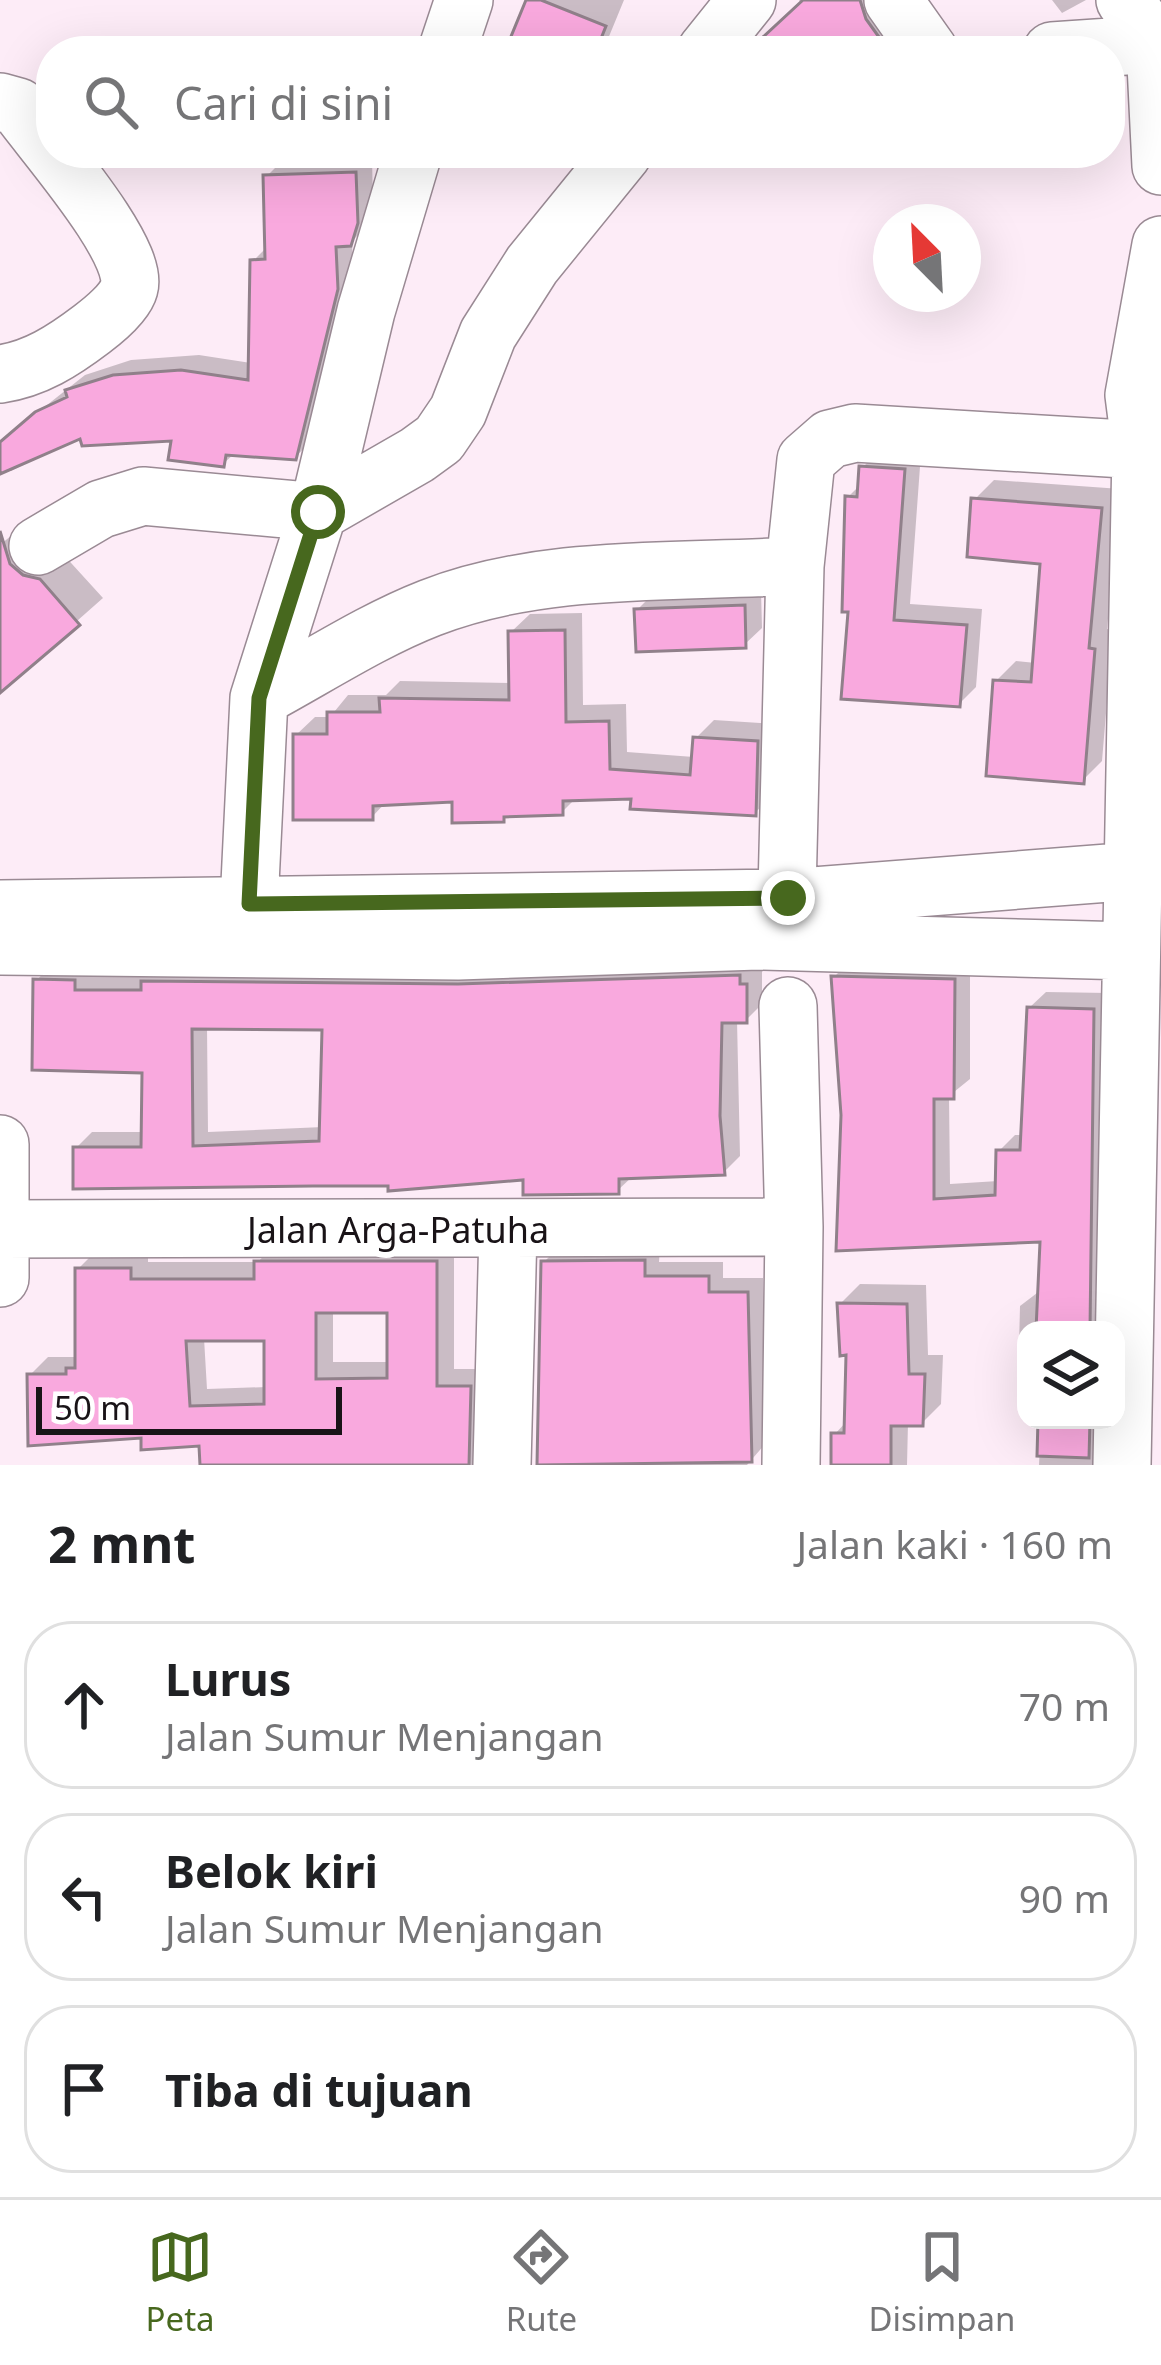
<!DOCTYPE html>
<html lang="id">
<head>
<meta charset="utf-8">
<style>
  body { margin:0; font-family:"Noto Sans",sans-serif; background:#f6f6f6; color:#202124 }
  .controls { position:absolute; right:36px; bottom:36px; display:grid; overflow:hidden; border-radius:24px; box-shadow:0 12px 48px #0002 }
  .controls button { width:108px; height:108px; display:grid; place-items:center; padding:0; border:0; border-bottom:3px solid #e0e0e0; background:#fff; color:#202124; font:60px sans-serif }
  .compass { position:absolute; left:873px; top:204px; width:108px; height:108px; border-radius:50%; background:#fff; box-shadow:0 12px 48px #0002; rotate:336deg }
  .scale { position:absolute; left:36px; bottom:30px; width:306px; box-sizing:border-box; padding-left:12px; border:6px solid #191317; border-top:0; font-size:33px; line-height:42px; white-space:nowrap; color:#191317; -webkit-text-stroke:9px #fff; paint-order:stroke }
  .stop { position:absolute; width:36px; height:36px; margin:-27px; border:9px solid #47681e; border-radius:50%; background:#fff }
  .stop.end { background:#47681e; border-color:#fff; box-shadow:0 3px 12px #0008 }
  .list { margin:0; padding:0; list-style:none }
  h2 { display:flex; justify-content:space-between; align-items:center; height:156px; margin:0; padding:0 48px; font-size:51px }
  h2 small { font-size:39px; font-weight:400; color:#757577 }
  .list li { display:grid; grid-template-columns:78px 1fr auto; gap:36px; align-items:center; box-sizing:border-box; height:168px; margin:0 24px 24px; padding:0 24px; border:3px solid #e0e0e0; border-radius:48px }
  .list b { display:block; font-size:45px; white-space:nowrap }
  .list p { margin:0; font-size:39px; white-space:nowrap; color:#757577 }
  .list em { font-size:39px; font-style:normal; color:#757577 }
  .icon { flex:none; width:66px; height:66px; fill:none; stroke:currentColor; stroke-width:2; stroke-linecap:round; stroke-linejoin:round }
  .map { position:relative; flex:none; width:1161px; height:1465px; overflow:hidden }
  .search { position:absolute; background:#fff; box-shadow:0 12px 48px #0002; left:36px; right:36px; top:36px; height:132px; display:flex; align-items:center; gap:30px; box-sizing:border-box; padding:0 42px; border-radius:48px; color:#757577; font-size:45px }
  .sheet { height:732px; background:#fff }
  nav { display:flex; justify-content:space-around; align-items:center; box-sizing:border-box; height:168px; border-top:3px solid #e0e0e0; background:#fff; font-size:33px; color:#757577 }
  nav a { display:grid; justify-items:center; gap:6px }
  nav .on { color:#47681e }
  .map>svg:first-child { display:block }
  .shadow { fill:#0003; fill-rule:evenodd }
  .building { fill:#f9a9de; stroke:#90808a; stroke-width:3; fill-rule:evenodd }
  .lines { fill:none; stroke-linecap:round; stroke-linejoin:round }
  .minor-casing { stroke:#9a8a94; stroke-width:60 }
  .minor { stroke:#fff; stroke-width:57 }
  .route { stroke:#47681e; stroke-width:15 }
  .labels { text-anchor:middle; stroke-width:12; stroke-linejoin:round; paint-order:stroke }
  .street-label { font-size:36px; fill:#191317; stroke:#fff }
</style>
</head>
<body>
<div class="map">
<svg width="1161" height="1465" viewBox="0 0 1161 1465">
  <rect width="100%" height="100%" fill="#fdecf7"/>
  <!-- shadow -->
  <path class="shadow" d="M529 0H624L603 51H508Z
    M799 0H881L901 28 874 51H753L802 4Z
    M1052 0H1086L1062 13Z
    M372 157 373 205 366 227 352 241 353 271 312 441 295 457 235 453 223 464 174 437 82 434 11 471 0 459V444L9 435 85 375 131 360 199 355 251 363 253 261 268 246 266 177 283 160Z
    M879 451 921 453 910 604 982 609 976 687 959 704 851 609 848 497 861 484 862 468Z
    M994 480 1121 489 1107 629 1113 630 1102 761 1083 780 996 681 1016 661 1036 663 1043 561 974 500Z
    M31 519 103 598 0 689V545Z
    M761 590 762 628 744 645 637 610 654 593Z
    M582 613 583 705 626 704 627 752 694 757 696 738 714 720 775 724 773 794 755 813 634 796 577 797 562 812 455 799 386 802 372 817 296 735 315 717H330L348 695H386L400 681 512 683 511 632 530 614Z
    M850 961 970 964V1079L949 1096 950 1184 998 1181 999 1151 1015 1135H1024L1029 1008 1046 992 1109 993 1105 1330H1026V1386H1018L1020 1306 1041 1290 1043 1239 839 1248 844 1115 834 977Z
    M52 964 762 969V1004L746 1020H737L740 1156 724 1172 634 1175 617 1191 526 1176 391 1183 76 1148 92 1132H145V1070L36 981ZM207 1026 325 1027 323 1127 208 1132Z
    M275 1244H454V1369H488L478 1465H203L202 1442 143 1435 30 1375 48 1357H78V1269L96 1251H148V1262H258ZM333 1310H390V1362H333ZM204 1338H267V1387L207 1389Z
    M560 1246H660L659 1262H723V1278H763L766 1443 747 1465H540L544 1262Z
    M860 1284 926 1285 928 1355H943L941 1404 922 1423H908L907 1465H834V1435L847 1421 849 1352 840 1304Z
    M1041 1420H1104L1102 1465H1039Z"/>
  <!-- building -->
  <path class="building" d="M526 0H541L606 26 596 51H505Z
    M803 0H860L866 19 889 51H748Z
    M356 172 358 223 351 246 336 247 338 289 296 460 226 455 224 467 168 460 171 441 82 446 80 439 0 474V442L35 412 67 397 65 390 113 375 181 370 248 380 250 260 265 259 263 175Z
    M859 466 905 469 894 620 967 625 960 707 841 699 848 612H842L845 496 857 497Z
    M971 498 1102 508 1089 648 1095 649 1084 784 986 776 993 680 1031 682 1040 564 967 557Z
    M0 531 10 564 23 575 40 579 80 625 0 693Z
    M745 605 746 648 636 652 634 609Z
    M565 630 566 722 609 721 610 769 690 775 693 737 758 741 756 816 630 809 631 799 563 801V815L504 817V822L452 823V802L373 806V820H293V734H327V712H380L379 698 509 700 508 631Z
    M740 975V984H747V1023H722L720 1116 725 1175 619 1179V1194L523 1195V1180L388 1191V1186H313L73 1189V1147H141L142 1073 32 1070 33 979 75 980V990H141V981L458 984ZM192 1029 322 1030 319 1141 193 1146Z
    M831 976 955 979 954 1099H934V1199L995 1195 996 1150H1020L1027 1007 1094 1009 1090 1330H1036L1040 1242 836 1251 841 1115Z
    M645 1260V1276H709V1292H748L752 1462 537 1465 541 1261Z
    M254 1261H437V1386H471L469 1465H200L199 1446 141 1450V1438L28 1446 27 1374H66V1368H75V1268H131V1279H254ZM316 1313H387V1378L316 1379ZM186 1341H264V1404L190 1406Z
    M837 1303 907 1304 909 1374H925L923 1426H891V1465H831V1433H844L846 1355 840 1356Z
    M1038 1420H1090L1089 1458 1037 1456Z"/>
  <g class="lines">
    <defs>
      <path id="minor" d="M893 0 929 51
        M1125 0 1155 44 1161 166
        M447 51 464 0
        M706 51 747 0
        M1052 51 1155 44
        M0 102 18 107C42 141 140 251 129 288 125 303 104 320 92 329 63 351 35 369 0 374
        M38 546 101 509 143 496 318 512 417 455 439 439 458 411 488 334 532 265 623 153
        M259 698C315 668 371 631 430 608 542 564 677 573 795 566
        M0 909 788 898 1134 871
        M786 933 795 566 806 460 830 439 855 433 1141 450
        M254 943 249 904 259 698 318 512 366 311 413 153
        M0 946 458 951 758 941 1129 951
        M788 1006 794 1227 791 1465
        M0 1144V1278
        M1 1229 794 1227
        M502 1465 508 1230
        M1122 1465 1141 450 1134 395 1161 245"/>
    </defs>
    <!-- minor casing -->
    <use href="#minor" class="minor-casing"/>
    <!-- minor -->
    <use href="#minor" class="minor"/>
  </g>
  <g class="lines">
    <!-- route -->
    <path class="route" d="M318 512 259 698 249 904 788 898"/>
  </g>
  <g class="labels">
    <!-- street labels -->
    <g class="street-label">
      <text x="398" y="1243">Jalan Arga-Patuha</text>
    </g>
  </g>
</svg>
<div class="controls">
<button><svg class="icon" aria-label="layers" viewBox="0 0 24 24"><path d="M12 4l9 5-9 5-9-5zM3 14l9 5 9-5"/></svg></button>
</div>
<svg class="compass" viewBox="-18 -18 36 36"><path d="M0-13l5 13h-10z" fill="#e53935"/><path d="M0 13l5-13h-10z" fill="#757577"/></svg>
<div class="scale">50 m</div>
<div class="stop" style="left:318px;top:512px"></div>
<div class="stop end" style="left:788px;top:898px"></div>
<div class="search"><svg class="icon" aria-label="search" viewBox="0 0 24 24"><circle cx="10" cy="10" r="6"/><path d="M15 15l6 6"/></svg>Cari di sini</div>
</div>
<section class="sheet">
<h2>2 mnt<small>Jalan kaki · 160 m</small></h2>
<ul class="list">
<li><svg class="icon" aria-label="ahead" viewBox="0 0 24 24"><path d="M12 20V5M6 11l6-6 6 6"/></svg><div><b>Lurus</b><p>Jalan Sumur Menjangan</p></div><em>70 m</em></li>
<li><svg class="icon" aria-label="left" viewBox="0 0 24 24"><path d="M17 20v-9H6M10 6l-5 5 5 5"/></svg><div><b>Belok kiri</b><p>Jalan Sumur Menjangan</p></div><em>90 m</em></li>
<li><svg class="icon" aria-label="arrive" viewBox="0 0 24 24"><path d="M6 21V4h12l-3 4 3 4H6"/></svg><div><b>Tiba di tujuan</b></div></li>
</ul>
</section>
<nav>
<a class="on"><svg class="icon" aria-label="map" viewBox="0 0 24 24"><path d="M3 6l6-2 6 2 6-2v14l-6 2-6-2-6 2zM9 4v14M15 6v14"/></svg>Peta</a>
<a><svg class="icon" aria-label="directions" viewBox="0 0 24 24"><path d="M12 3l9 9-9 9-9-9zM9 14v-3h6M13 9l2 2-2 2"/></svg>Rute</a>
<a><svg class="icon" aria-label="saved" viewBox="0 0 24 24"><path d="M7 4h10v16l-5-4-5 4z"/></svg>Disimpan</a>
</nav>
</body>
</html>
